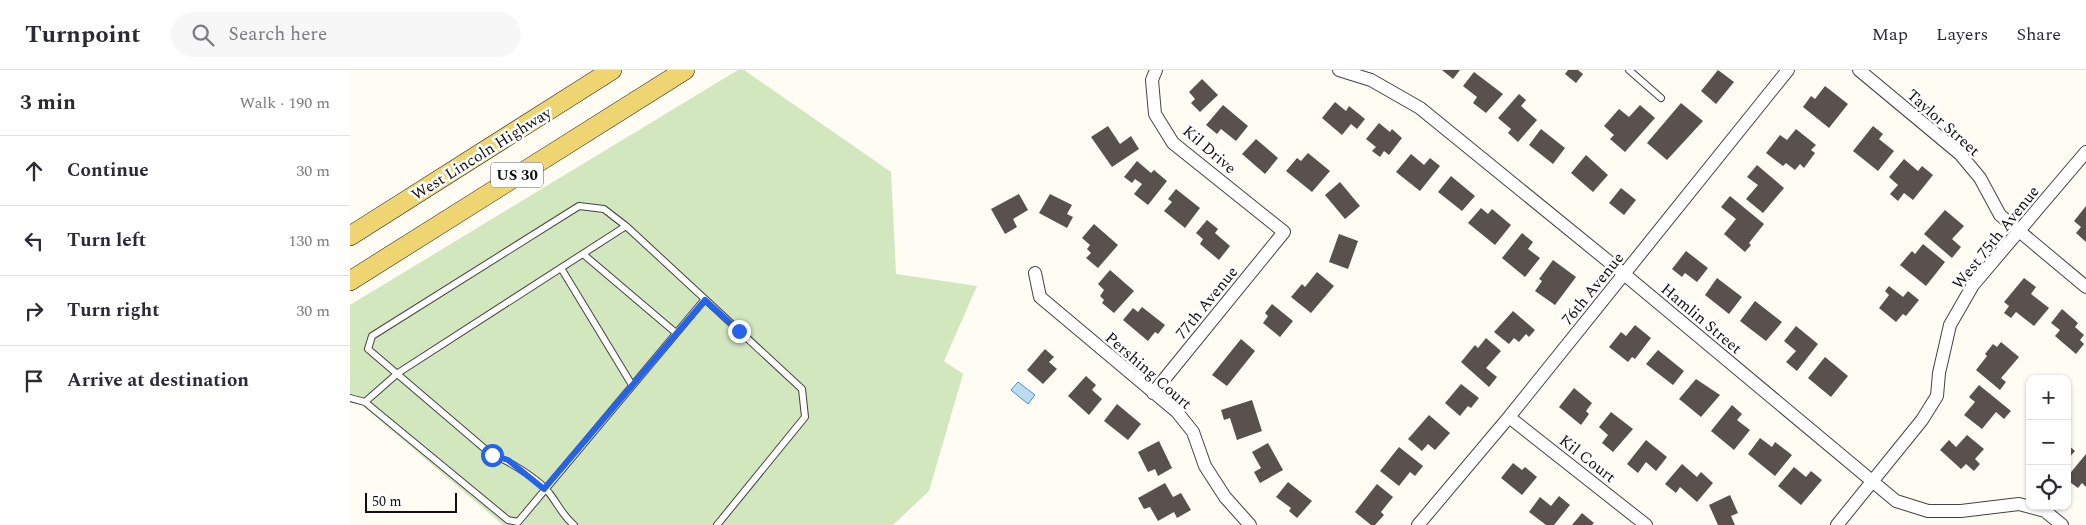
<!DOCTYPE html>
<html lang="en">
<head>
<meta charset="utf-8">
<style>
  body { margin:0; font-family:Spectral,serif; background:#f7f7f7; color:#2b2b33 }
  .controls { position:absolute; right:15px; bottom:15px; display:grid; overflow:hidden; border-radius:10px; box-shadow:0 1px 4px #0004 }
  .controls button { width:45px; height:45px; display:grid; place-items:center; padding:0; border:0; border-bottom:1px solid #e1e1e2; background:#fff; color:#2b2b33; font:25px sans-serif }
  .scale { position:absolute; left:15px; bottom:12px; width:92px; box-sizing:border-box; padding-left:5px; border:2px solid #101010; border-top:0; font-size:14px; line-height:18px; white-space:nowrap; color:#101010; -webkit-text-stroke:4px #fff; paint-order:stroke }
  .stop { position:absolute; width:15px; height:15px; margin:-11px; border:4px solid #2563eb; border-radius:50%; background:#fff }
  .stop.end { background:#2563eb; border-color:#fff; box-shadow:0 1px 5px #0008 }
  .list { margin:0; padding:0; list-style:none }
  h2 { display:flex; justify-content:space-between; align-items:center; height:65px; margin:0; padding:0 20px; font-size:21px }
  h2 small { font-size:16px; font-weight:400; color:#7c7c81 }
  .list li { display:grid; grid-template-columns:32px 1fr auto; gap:15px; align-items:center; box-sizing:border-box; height:70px; padding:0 20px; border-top:1px solid #e1e1e2 }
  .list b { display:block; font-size:19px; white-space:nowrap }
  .list em { font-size:16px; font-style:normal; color:#7c7c81 }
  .icon { flex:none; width:28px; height:28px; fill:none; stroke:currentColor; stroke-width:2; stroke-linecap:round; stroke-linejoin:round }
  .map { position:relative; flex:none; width:1736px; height:455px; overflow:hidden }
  header { display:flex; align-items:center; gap:30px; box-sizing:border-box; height:70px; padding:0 25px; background:#fff; border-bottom:1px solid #e1e1e2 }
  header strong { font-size:24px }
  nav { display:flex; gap:28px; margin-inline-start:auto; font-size:18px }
  .search { width:350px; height:45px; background:#f7f7f7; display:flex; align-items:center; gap:12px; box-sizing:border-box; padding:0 18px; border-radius:28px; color:#7c7c81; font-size:19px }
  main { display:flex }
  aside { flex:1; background:#fff }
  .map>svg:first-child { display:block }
  .green { fill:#d2e7be }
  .water { fill:#bbdcf2; stroke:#478ec5 }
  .building { fill:#58514d }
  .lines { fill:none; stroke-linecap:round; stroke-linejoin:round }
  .lane-casing { stroke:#434343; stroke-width:8 }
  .street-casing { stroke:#434343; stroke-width:14 }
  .primary-casing { stroke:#212121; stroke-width:20 }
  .lane { stroke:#fff; stroke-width:6 }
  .street { stroke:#fff; stroke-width:12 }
  .primary { stroke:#efd572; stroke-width:19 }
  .route { stroke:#2563eb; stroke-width:6 }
  .labels { text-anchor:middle; stroke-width:5; stroke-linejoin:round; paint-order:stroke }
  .shield { fill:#fff; stroke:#585858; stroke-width:1 }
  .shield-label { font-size:15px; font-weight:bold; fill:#101010 }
  .street-label { font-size:16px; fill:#101010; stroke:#fff }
</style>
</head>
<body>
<header>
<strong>Turnpoint</strong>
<div class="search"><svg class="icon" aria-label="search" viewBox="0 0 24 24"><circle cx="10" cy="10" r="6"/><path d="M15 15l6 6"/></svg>Search here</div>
<nav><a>Map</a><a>Layers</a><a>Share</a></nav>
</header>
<main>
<aside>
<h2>3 min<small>Walk · 190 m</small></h2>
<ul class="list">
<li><svg class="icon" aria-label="ahead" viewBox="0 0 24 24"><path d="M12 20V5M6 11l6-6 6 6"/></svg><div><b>Continue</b></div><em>30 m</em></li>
<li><svg class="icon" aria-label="left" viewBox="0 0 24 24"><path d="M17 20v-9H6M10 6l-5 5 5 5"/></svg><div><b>Turn left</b></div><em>130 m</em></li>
<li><svg class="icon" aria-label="right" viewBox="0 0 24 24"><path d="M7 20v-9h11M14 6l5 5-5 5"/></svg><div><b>Turn right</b></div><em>30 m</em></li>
<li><svg class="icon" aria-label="arrive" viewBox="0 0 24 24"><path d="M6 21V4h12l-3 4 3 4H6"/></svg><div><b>Arrive at destination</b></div></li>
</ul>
</aside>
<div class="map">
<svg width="1736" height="455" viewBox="0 0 1736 455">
  <rect width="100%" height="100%" fill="#fefcf3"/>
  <!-- green -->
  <path class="green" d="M388 0H394L541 102 546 204 627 216 594 291 613 304 579 421 543 455H153L0 325V235Z"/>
  <!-- water -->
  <path class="water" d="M668 312 685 325 678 334 661 320Z"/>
  <!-- building -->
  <path class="building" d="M1092 0H1110L1103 9Z
    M1218 0H1228L1233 4 1226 13 1215 4Z
    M1368 0 1384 12 1366 34 1351 21Z
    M1124 2 1153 24 1136 43 1123 33 1127 27 1113 16Z
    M852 9 868 25 850 42 841 33 845 29 839 22Z
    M1475 16 1498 34 1479 58 1453 37 1461 26 1465 29Z
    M1169 24 1176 30 1171 36 1187 50 1168 72 1158 63 1161 59 1148 48Z
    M985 32 996 41 999 36 1015 49 1007 59 1001 54 992 65 972 48Z
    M1331 33 1353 51 1317 90 1297 73Z
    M873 35 898 56 886 71 871 59 867 64 856 55Z
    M1290 35 1305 48 1275 82 1260 69 1264 65 1254 56 1269 39 1279 47Z
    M1029 53 1040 62 1042 59 1052 68 1039 85 1034 81 1030 87 1022 81 1026 77 1016 69Z
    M758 56 770 74 781 66 789 79 762 97 741 67Z
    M1523 56 1533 64 1529 69 1544 81 1528 101 1503 81Z
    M1191 59 1215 78 1203 94 1179 75Z
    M1446 59 1466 75 1461 80 1465 83 1454 98 1450 94 1445 100 1436 93 1433 96 1416 83 1430 65 1437 70Z
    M906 69 928 88 915 104 892 84Z
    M958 83 980 101 962 122 936 101 947 88 951 91Z
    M1061 84 1074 95 1080 88 1090 96 1070 121 1046 102Z
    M1236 85 1258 105 1243 122 1221 103Z
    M1554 89 1568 101 1572 96 1583 105 1563 130 1554 123 1548 131 1540 124 1548 115 1539 107Z
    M787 91 801 103 804 100 817 111 798 135 784 124 792 114 785 109 782 113 774 107Z
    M1407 95 1434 118 1413 143 1396 129 1408 115 1397 107Z
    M1101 106 1125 126 1112 141 1088 122Z
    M990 112 1010 136 995 149 975 125Z
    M1271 118 1286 130 1274 145 1259 133Z
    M826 119 850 138 835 158 814 141 822 132 818 129Z
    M669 124 678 140 663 149 667 157 655 164 641 139Z
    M700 124 722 135 717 144 723 147 717 158 689 143Z
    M1380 126 1414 154 1399 173 1401 175 1395 182 1374 164 1386 149 1371 137Z
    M1736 136V172L1726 163 1731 157 1724 151Z
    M1131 138 1138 144 1142 139 1161 155 1145 175 1118 153Z
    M1595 140 1614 156 1602 169 1611 177 1602 188 1574 164Z
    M857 150 868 159 865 163 880 176 869 190 850 174 853 169 846 163Z
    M744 154 768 175 748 198 736 188 741 183 737 179 740 175 732 168Z
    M1172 163 1183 172 1178 179 1190 188 1175 207 1152 188Z
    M989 164 1008 171 998 199 979 192Z
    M1573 174 1595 192 1576 216 1550 195 1562 181 1565 184Z
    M1336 181 1358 198 1347 212 1335 203 1332 207 1322 199Z
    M1203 190 1226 207 1205 235 1185 221 1192 211 1189 209Z
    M760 200 784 221 764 243 752 233 754 230 750 226 754 220 748 214Z
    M967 202 984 216 961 243 941 227 952 214 955 217Z
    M1367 208 1392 227 1379 244 1355 225Z
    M1674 208 1686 217 1681 224 1699 238 1684 256 1666 242 1661 248 1654 243 1659 236 1654 232Z
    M1539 216 1553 227 1558 221 1569 230 1556 246 1553 244 1546 252 1529 238 1539 225 1535 221Z
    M1405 231 1432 252 1416 271 1390 251Z
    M922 234 943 251 930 267 913 253 918 246 915 243Z
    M792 237 815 255 808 264 805 262 798 271 773 250 783 238 788 242Z
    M1712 239 1728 253 1725 257 1734 265 1730 270 1734 274 1726 284 1705 266 1710 260 1701 253Z
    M1163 241 1185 260 1179 267 1176 264 1169 272 1164 268 1159 274 1144 262Z
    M1285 255 1301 268 1285 289 1282 287 1278 292 1259 277 1271 262 1276 266Z
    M1446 256 1468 274 1447 301 1436 292 1446 281 1434 271Z
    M1136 268 1151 281 1136 298 1147 307 1139 317 1111 292 1125 275 1128 278Z
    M891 269 905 281 877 316 862 305Z
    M1651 272 1669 287 1651 308 1656 312 1650 320 1626 300 1637 286 1635 284 1643 274 1647 277Z
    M695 279 704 287 699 292 707 299 693 314 677 300Z
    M1308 280 1334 301 1323 315 1296 294Z
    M1475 287 1498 306 1481 327 1458 308Z
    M736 306 746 315 742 320 752 329 739 345 718 326Z
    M1346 309 1370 325 1351 347 1329 329Z
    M1111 314 1129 328 1121 338 1118 336 1110 346 1095 333Z
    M1629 315 1661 341 1654 349 1646 342 1632 359 1614 345 1625 332 1619 327Z
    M1224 318 1242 333 1236 341 1239 344 1231 355 1209 337Z
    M902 330 912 361 887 370 880 348 874 350 871 340Z
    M767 334 791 354 778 370 754 351Z
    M1382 335 1392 344 1387 350 1400 360 1384 380 1361 361Z
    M1261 342 1283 359 1263 382 1252 373 1258 365 1249 357Z
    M1079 345 1100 363 1085 380 1078 374 1072 381 1058 369Z
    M1617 365 1634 379 1625 389 1630 394 1624 401 1616 394 1611 399 1590 380 1599 370 1606 377Z
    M1410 368 1422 377 1425 372 1442 385 1425 406 1398 384Z
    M1296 370 1317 387 1306 401 1296 392 1288 403 1277 394Z
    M809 371 822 398 808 406 805 399 798 402 788 382Z
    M918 373 933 400 910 413 904 402 911 398 902 382Z
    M1717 374 1725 381 1717 390Z
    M1049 377 1073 396 1065 406 1060 402 1049 416 1030 401Z
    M1736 384V417L1732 413 1728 418 1717 410V407Z
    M1163 393 1172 400 1175 397 1187 407 1172 425 1151 408Z
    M1332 394 1347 407 1351 402 1363 413 1347 432 1330 417 1326 423 1315 414Z
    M1444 397 1456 407 1461 401 1472 410 1451 435 1428 416Z
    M938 412 962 431 947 448 939 441 941 438 926 427Z
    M815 413 823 427 831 423 841 440 827 448 824 442 808 451 800 437 794 439 788 428Z
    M1027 414 1043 427 1031 442 1034 445 1025 455H1021L1005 442Z
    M1380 425 1388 443 1381 446 1385 455H1368L1359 435Z
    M1209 426 1220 435 1204 455H1196L1179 442 1190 427 1201 436Z
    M1232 443 1244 453 1242 455H1222Z"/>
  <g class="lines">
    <defs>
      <path id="lane" d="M1279 0 1311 28
        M233 184 326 263
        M211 198 282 315
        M0 328 15 332 48 303 276 156 452 319 455 347 367 455
        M15 332 158 450 168 452 355 229
        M224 455C213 446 209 436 200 424 190 410 158 390 142 385L18 279 22 266 229 136 254 139 276 156"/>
      <path id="street" d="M989 0 1021 10 1070 38 1274 204 1546 431 1578 441H1611L1669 434 1695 441 1712 455
        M1509 0 1610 84 1630 108 1650 145 1736 217
        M685 203 690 227 827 342 843 362 855 396 875 427 900 455
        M803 323 934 162 823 73 805 44 802 10 806 0
        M1159 347 1296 455
        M1068 455 1159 347 1438 0
        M1487 455 1572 350 1587 326 1589 303 1600 255 1623 215 1736 82"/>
      <path id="primary" d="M0 166 262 0
        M0 211 335 0"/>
    </defs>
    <!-- lane casing -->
    <use href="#lane" class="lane-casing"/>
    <!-- street casing -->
    <use href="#street" class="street-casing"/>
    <!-- primary casing -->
    <use href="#primary" class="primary-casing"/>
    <!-- lane -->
    <use href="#lane" class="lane"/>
    <!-- street -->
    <use href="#street" class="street"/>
    <!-- primary -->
    <use href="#primary" class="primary"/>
  </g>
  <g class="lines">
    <!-- route -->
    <path class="route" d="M142 385 158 390 194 419 355 230 389 261"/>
  </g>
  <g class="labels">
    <!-- shield labels -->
    <rect class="shield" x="141" y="92.5" width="52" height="25" rx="4"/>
    <g class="shield-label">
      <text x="167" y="110">US 30</text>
    </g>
    <!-- street labels -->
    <g class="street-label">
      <text transform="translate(1594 52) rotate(42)" y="6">Taylor Street</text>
      <text transform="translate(860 79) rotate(41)" y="6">Kil Drive</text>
      <text transform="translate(131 83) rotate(-32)" y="6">West Lincoln Highway</text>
      <text transform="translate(1645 167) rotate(-51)" y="6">West 75th Avenue</text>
      <text transform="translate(1242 218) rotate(-51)" y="6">76th Avenue</text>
      <text transform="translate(856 232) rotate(-51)" y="6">77th Avenue</text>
      <text transform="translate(1352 248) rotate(40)" y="6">Hamlin Street</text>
      <text transform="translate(799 300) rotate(41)" y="6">Pershing Court</text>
      <text transform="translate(1238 388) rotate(38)" y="6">Kil Court</text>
    </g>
  </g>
</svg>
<div class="controls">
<button>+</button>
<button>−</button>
<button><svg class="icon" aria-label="locate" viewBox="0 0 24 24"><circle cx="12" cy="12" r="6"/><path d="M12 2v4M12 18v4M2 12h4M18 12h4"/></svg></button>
</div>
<div class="scale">50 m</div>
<div class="stop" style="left:142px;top:385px"></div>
<div class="stop end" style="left:389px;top:261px"></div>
</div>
</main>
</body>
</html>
